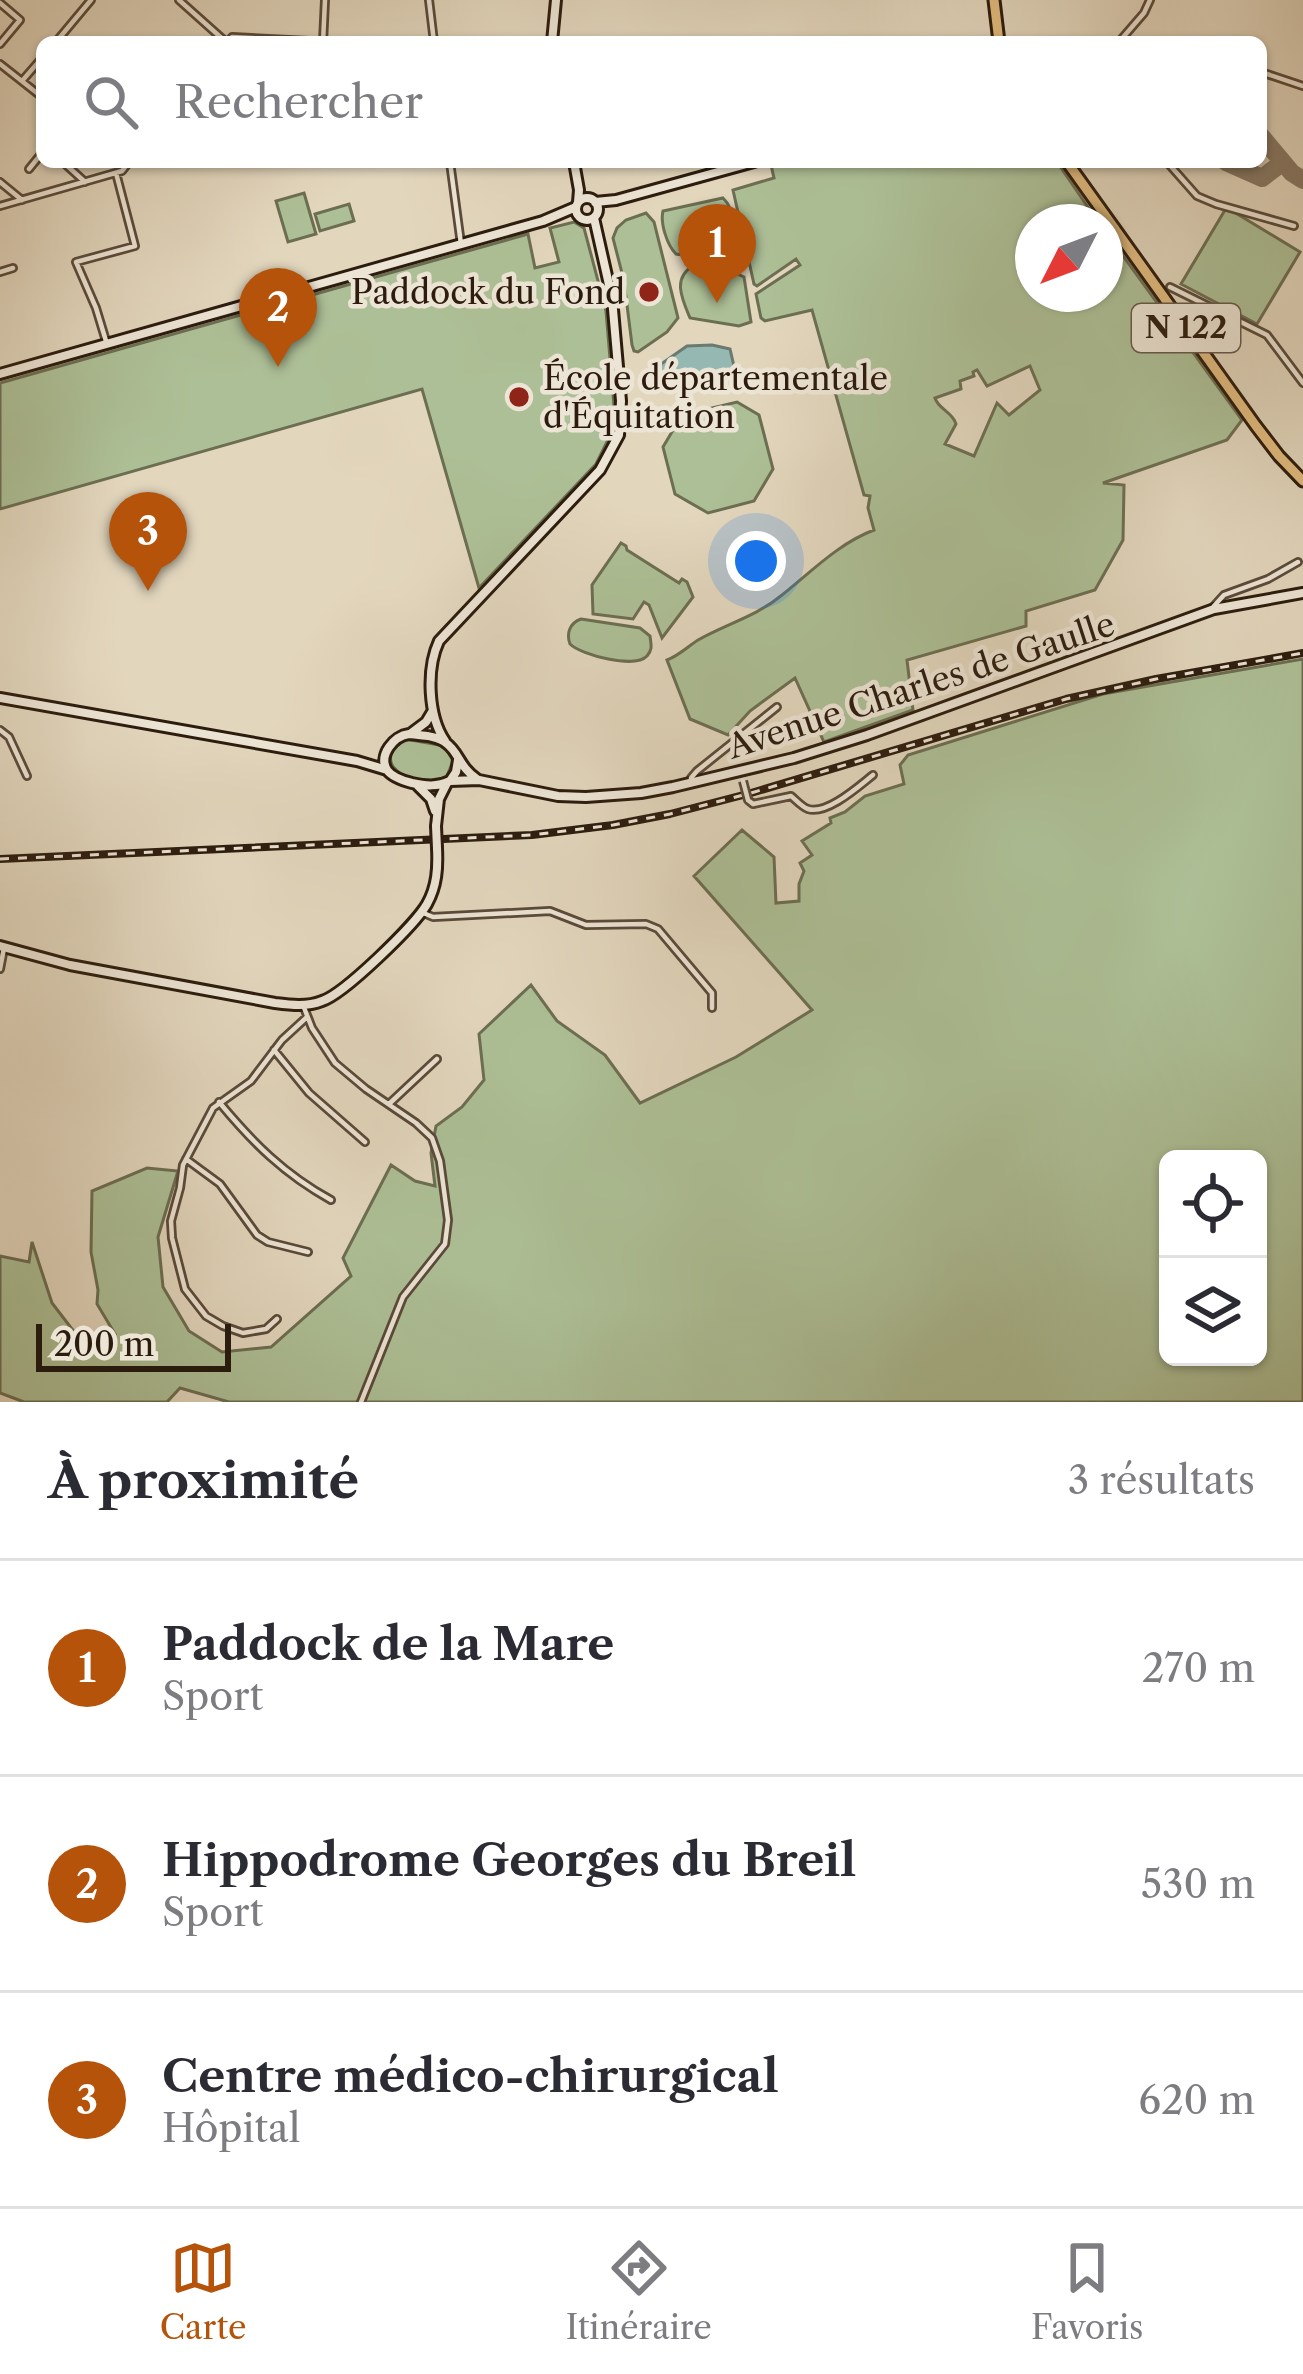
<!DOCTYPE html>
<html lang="fr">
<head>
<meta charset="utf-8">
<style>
  body { margin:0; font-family:"Libre Caslon Text",serif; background:#f7f7f7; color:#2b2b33 }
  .controls { position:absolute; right:36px; bottom:36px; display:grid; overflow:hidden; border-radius:18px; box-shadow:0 3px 9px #0004 }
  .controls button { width:108px; height:108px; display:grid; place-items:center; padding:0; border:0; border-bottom:3px solid #e1e1e2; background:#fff; color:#2b2b33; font:60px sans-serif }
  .compass { position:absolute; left:1015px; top:204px; width:108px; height:108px; border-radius:50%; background:#fff; box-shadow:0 3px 9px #0004; rotate:228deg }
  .scale { position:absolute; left:36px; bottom:30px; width:195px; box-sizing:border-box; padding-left:12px; border:6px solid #2c1c0e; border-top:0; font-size:33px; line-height:42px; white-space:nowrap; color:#2c1c0e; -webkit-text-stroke:9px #ece4d4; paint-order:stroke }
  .you { position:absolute; left:756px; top:561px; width:42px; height:42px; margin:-30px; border:9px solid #fff; border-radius:50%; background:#1a73e8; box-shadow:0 0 0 18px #1a73e833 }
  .badge { display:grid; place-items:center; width:78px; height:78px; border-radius:50%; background:#b45309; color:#fff; font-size:39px; font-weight:700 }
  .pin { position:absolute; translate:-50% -99px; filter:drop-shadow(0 3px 6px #0008) }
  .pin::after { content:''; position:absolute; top:63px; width:42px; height:36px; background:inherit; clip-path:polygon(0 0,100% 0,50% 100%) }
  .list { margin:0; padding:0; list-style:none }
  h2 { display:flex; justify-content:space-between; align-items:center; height:156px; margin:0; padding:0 48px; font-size:51px }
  h2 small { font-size:39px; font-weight:400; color:#7c7c81 }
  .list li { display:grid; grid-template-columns:78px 1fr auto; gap:36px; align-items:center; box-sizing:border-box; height:216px; padding:0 48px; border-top:3px solid #e1e1e2 }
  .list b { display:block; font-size:45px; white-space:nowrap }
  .list p { margin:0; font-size:39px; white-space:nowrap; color:#7c7c81 }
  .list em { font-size:39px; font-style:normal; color:#7c7c81 }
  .icon { flex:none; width:66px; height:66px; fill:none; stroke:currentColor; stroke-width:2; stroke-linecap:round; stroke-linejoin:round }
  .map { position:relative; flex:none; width:1303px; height:1402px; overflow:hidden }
  .search { position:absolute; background:#fff; box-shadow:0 3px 9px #0004; left:36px; right:36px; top:36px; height:132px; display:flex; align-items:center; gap:30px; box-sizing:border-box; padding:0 42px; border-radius:18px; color:#7c7c81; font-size:45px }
  .sheet { height:804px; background:#fff }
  nav { display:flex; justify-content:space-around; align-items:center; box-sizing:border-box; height:168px; border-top:3px solid #e1e1e2; background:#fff; font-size:33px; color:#7c7c81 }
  nav a { display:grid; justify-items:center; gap:6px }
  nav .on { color:#b45309 }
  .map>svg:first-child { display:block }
  .green { fill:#adbf96; stroke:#6c6e52; stroke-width:3; fill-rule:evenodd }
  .water { fill:#95b9b2; stroke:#6b7a70; stroke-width:3 }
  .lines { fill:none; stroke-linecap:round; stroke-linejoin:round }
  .taxiway { stroke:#877966; stroke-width:18 }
  .street-casing { stroke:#5a4a3a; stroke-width:10 }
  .secondary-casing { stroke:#2c1c0e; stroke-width:14 }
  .primary-casing { stroke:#2c1c0e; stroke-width:15 }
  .street { stroke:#ece4d4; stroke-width:4.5 }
  .secondary { stroke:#ece4d4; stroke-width:8 }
  .primary { stroke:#e1bb7e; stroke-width:9 }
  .rail-casing { stroke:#2c1c0e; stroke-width:8 }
  .rail { stroke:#ece4d4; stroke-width:3; stroke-dasharray:9; stroke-linecap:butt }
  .street-bridge-casing { stroke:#5a4a3a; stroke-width:10; stroke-linecap:butt }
  .secondary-bridge-casing { stroke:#2c1c0e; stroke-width:14; stroke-linecap:butt }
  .street-bridge { stroke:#ece4d4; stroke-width:4.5 }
  .secondary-bridge { stroke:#ece4d4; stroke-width:8 }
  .poi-dot { fill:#8f2418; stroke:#ece4d4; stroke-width:4.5 }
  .labels { text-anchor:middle; stroke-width:9; stroke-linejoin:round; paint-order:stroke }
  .shield { fill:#ece4d4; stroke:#665849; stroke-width:3 }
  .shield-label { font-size:30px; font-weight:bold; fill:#2c1c0e }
  .poi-label { font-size:33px; fill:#2c1c0e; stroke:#ece4d4; text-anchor:end }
  .street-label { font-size:33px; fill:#2c1c0e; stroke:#ece4d4 }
</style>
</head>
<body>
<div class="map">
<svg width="1303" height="1402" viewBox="0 0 1303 1402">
  <rect width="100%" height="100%" fill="#e2d6bd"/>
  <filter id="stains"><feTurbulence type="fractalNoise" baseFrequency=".00167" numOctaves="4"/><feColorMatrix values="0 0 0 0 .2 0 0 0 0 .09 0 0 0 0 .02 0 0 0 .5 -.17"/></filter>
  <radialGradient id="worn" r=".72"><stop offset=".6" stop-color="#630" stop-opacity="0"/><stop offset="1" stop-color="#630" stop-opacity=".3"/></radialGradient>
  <!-- green -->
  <path class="green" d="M783 162H1057L1098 222H1033V294H1105V231L1242 420 1227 440 1103 483 1124 485 1123 540 1095 590 1026 611V626L907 660 913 710 824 742 795 678 750 711 728 735 690 719 667 660C680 655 687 647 698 640 726 624 757 616 782 595 811 572 839 543 874 530L868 508 870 496 864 495 812 310 765 321 761 318 756 294 800 265 796 259 757 286 754 284 733 190 774 178 771 165ZM1030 366 1040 390 1009 415 997 403 974 456 945 444 956 424C953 412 938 409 935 398L961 389 960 381 974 376 973 372 977 370 987 386Z
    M304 193 316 234 288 242 276 201Z
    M723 198C734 208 740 240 736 254L725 261 676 254C667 245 660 223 663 211Z
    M349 204 354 221 320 231 315 214Z
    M1229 209 1300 252 1257 324 1181 284 1225 210Z
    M646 213 654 222 678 318 667 332 638 352 634 351 632 345 624 281 613 238 617 228 626 220Z
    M574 222 584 228 606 311 614 406 610 436 596 464 479 588 422 389 0 509V383L528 234 535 268 559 262 550 228Z
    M693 266 726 269 744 277 751 322 739 326 690 318C682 299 672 278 693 266Z
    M737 402 759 415 773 469 754 501 708 513 675 494 663 447 682 415Z
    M621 543 626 546 627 550 679 583 682 579 687 582 693 597 662 638 649 605 644 602 633 619 593 614 592 585Z
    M581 619 640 628 650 636C651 645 653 649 647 656 635 669 581 655 570 644 566 633 570 623 581 619Z
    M1303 659V1402H229L180 1388 167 1402H24L0 1393V1256L29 1262 32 1242 52 1303 85 1346 115 1334 97 1304 98 1290 91 1252 92 1191 147 1168 178 1171 158 1237 163 1287 189 1331 222 1352 271 1347 351 1276 343 1258 391 1165 415 1181 435 1186 431 1153 436 1126 462 1107 484 1080 479 1034 531 985 557 1021 605 1055 640 1103 736 1057 812 1010 694 876 742 830 774 857 776 903 799 901V884L804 871 800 863 812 855 802 841 831 823 830 818 845 812 865 796 904 784 900 765 908 755 1103 694ZM1168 1159H1258V1357H1168Z
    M405 739 445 746 453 761 447 776C420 791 364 766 405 739Z"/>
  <!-- water -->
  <path class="water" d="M712 345 730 349 736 375 697 373 670 392 664 390 659 379 661 364 687 346Z"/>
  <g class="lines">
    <!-- taxiway -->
    <path class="taxiway" d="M1261 136 1292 173 1303 180
      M1226 162 1262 178 1279 165H1284"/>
    <defs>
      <path id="street" d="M179 0 226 42
        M429 0 434 42
        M0 3 20 20 0 44
        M56 42 91 0
        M228 42 232 37 329 42
        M323 42 325 0
        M1119 42 1144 13 1150 0
        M0 64 42 97
        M1261 72 1303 86
        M22 81 42 58
        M63 162 85 182
        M450 162 461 244
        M1167 162 1197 196 1216 204 1294 226
        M29 169 42 153
        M0 182 22 200
        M0 206 122 171 129 162
        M0 272 13 268
        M1170 287 1267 335 1303 383
        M106 341 96 308 76 262 135 246 116 173
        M1214 606 1224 595 1268 579 1298 562
        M0 730 9 737 27 776
        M693 782 691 778 697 771 777 707
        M748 800 753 804 791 796C796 800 802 807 808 809 827 815 859 786 873 775
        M421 912 433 917 550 911 586 925 646 924 658 929 712 993V1008
        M0 969 4 948
        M303 1005 312 1028 335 1063 366 1089 416 1123 432 1138 440 1161 448 1220 445 1244 403 1297 361 1402
        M274 1050 309 1093 365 1142
        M219 1102C253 1143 284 1174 331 1200
        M389 1104 437 1059
        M186 1159 220 1184 257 1235 268 1242 308 1252
        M277 1319 266 1329 243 1333 223 1326 206 1316 185 1289 172 1238 171 1221 180 1188 183 1165 213 1108 251 1081 282 1040 307 1017"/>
      <path id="secondary" d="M552 42 556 0
        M574 162 579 190 578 202
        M576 209a11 11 0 1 1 22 0a11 11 0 1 1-22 0Z
        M595 202 616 200 754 162
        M0 374 543 221 576 207
        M0 698 357 761 387 770
        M410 734 426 722 432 712
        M445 741C428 716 426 669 439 641L600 470 619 435 621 401 612 298 594 218
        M458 760 456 772 450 781C437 787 426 786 412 783 404 781 392 777 387 770 378 755 394 736 409 734 410 734 427 736 428 736 435 738 440 738 446 743 459 752 459 767 477 779
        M450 781 479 780 558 796 586 797 641 793 673 787 794 758 867 735 1214 609 1303 593
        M417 785 431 799 435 811
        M436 826 439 799 447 783
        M0 946 70 965 275 1003C291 1005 307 1007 322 1001 344 994 415 925 427 904 437 886 438 868 437 848"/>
      <path id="primary" d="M994 0 999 42
        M1067 162 1256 426 1279 456 1303 481"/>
    </defs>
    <!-- street casing -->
    <use href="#street" class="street-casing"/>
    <!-- secondary casing -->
    <use href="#secondary" class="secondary-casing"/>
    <!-- primary casing -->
    <use href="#primary" class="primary-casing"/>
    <!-- street -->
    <use href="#street" class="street"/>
    <!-- secondary -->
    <use href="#secondary" class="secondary"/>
    <!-- primary -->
    <use href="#primary" class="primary"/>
    <defs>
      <path id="rail" d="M0 859 532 835 613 825 670 814 751 793 1066 699 1156 679 1303 653"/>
    </defs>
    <!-- rail casing -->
    <use href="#rail" class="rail-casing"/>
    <!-- rail -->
    <use href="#rail" class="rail"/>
    <defs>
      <path id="street-bridge" d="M743 781 748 800"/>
      <path id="secondary-bridge" d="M436 826 437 848"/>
    </defs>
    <!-- street-bridge casing -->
    <use href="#street-bridge" class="street-bridge-casing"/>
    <!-- secondary-bridge casing -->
    <use href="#secondary-bridge" class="secondary-bridge-casing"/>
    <!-- street-bridge -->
    <use href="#street-bridge" class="street-bridge"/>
    <!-- secondary-bridge -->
    <use href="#secondary-bridge" class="secondary-bridge"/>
  </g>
  <!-- markers -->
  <g class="poi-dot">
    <circle cx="649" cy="292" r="12"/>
    <circle cx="519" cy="397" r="12"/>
  </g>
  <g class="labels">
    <!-- shield labels -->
    <rect class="shield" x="1132" y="304" width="108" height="48" rx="9"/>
    <g class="shield-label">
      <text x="1186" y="338">N 122</text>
    </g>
    <!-- poi labels -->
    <g class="poi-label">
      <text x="625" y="304">Paddock du Fond</text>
      <text x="543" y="390" text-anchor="start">École départementale<tspan x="543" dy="38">d'Équitation</tspan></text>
    </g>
    <!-- street labels -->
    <g class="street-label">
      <text transform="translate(921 685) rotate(-18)" y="12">Avenue Charles de Gaulle</text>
    </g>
  </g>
  <rect width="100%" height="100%" filter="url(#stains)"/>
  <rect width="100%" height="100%" fill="url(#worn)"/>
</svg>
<div class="controls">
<button><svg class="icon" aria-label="locate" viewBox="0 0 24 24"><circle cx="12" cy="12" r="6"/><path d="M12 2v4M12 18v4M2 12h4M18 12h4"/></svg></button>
<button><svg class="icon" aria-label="layers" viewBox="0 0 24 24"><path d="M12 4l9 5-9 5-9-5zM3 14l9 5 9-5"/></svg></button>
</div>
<svg class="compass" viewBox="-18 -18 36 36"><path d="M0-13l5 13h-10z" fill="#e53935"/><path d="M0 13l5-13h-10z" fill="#7c7c81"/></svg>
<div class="scale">200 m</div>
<div class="you"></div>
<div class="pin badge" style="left:717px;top:303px">1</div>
<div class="pin badge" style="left:278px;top:367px">2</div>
<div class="pin badge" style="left:148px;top:591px">3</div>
<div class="search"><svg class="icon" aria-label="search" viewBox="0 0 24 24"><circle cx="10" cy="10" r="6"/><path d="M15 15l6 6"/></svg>Rechercher</div>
</div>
<section class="sheet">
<h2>À proximité<small>3 résultats</small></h2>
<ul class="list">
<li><span class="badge">1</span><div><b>Paddock de la Mare</b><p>Sport</p></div><em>270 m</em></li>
<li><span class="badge">2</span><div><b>Hippodrome Georges du Breil</b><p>Sport</p></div><em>530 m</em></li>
<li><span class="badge">3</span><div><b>Centre médico-chirurgical</b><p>Hôpital</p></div><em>620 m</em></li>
</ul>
</section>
<nav>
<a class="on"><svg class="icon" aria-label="map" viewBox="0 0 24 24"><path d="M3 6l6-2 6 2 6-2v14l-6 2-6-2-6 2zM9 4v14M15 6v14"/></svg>Carte</a>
<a><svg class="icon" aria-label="directions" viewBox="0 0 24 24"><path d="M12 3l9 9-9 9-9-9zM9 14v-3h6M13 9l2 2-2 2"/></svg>Itinéraire</a>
<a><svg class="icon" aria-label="saved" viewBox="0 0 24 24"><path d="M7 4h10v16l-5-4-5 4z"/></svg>Favoris</a>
</nav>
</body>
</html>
